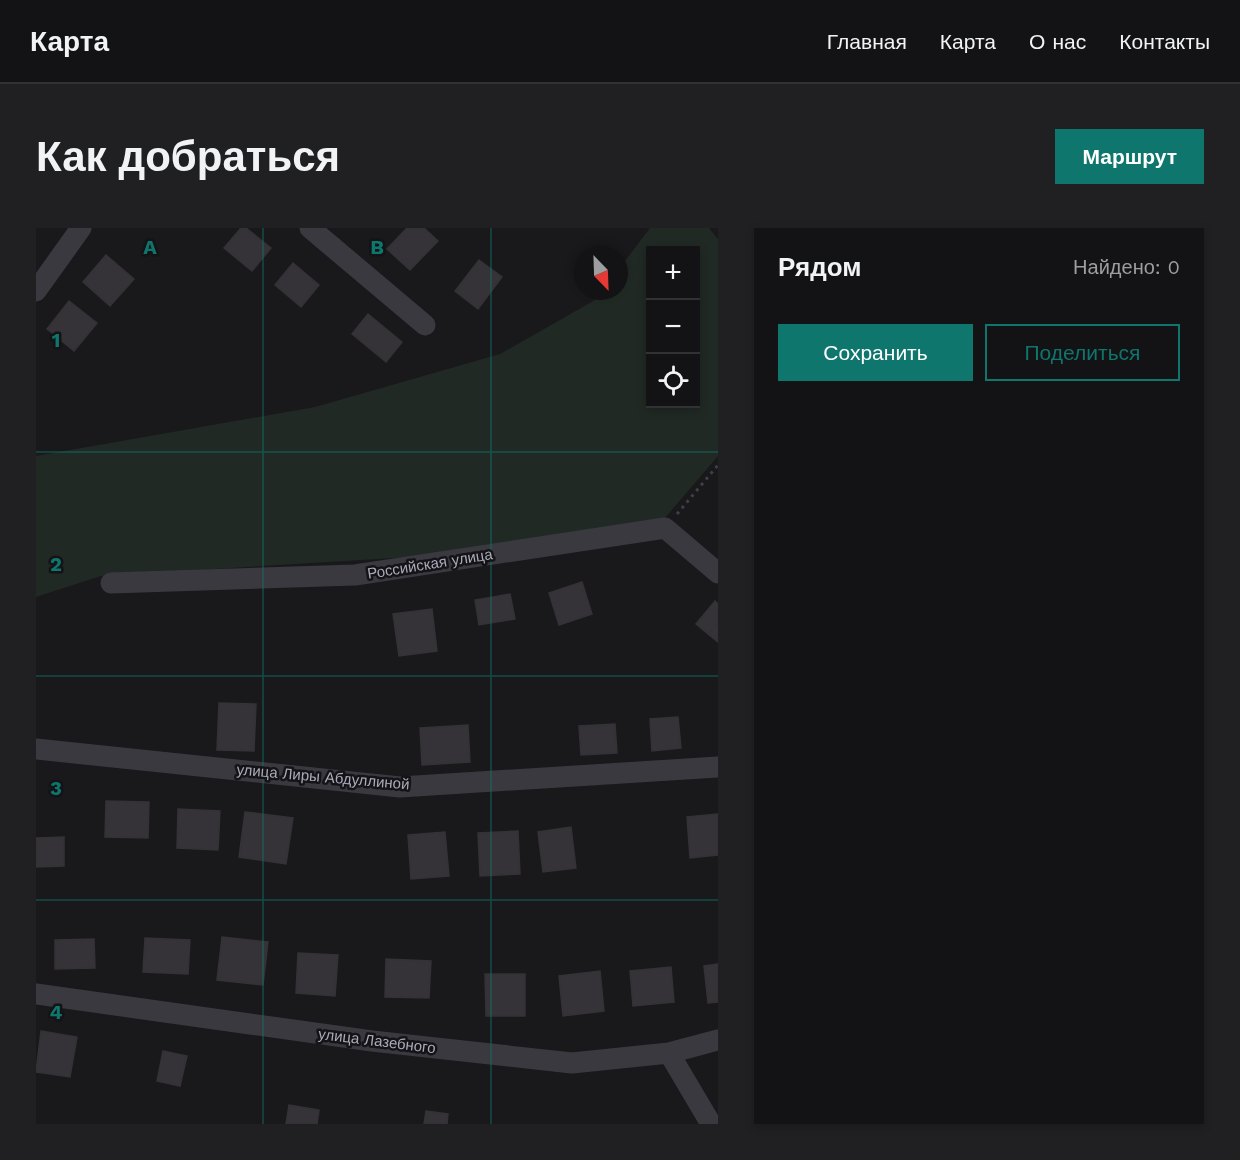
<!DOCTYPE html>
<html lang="ru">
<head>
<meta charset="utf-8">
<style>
  body { margin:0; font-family:"Work Sans",sans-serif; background:#202022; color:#f1f3f6 }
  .controls { position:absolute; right:18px; top:18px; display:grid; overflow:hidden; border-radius:0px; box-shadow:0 3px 9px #0003 }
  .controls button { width:54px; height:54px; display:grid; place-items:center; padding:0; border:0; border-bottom:2px solid #323234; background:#131214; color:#f1f3f6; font:30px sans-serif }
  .compass { position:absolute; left:538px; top:18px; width:54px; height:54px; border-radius:50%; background:#131214; box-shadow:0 3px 9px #0003; rotate:157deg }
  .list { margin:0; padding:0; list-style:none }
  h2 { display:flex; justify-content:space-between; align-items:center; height:78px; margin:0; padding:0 24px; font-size:26px }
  h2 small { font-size:20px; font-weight:400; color:#9d9ea0 }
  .actions { display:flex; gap:12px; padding:18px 24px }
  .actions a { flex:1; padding:14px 0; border:2px solid #0f766e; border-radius:0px; text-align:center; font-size:21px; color:#0f766e }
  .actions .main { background:#0f766e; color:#fff }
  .icon { flex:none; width:33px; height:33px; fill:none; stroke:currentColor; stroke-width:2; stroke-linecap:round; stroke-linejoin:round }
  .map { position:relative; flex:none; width:682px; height:896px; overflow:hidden; border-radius:0px }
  header { display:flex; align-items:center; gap:36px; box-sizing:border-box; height:84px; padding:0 30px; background:#131214; border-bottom:2px solid #323234 }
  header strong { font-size:28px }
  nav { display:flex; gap:33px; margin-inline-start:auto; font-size:21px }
  .intro { display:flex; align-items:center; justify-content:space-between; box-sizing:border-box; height:144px; padding:0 36px }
  h1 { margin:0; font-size:42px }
  .button { padding:15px 27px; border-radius:0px; background:#0f766e; color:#fff; font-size:21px; font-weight:700 }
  main { display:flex; gap:36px; padding:0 36px }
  aside { flex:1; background:#131214; border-radius:0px; box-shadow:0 3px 9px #0003 }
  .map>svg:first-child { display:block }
  .green { fill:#202924; fill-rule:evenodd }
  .building { fill:#353337; stroke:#343237; stroke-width:1.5 }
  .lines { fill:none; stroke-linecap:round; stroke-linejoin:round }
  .path { stroke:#403f47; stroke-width:3; stroke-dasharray:3 4.5; stroke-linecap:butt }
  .minor { stroke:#3b3940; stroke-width:21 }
  .grid { fill:none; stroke:#0f766e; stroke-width:1.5; stroke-opacity:0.55 }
  .labels { text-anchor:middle; stroke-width:5; stroke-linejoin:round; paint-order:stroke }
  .street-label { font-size:15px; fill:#abaabb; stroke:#141316 }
  .grid-label { font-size:20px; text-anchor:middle; font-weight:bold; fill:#0f766e; stroke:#141316; stroke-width:5; stroke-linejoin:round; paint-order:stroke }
</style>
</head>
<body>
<header>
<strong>Карта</strong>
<nav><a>Главная</a><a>Карта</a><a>О нас</a><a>Контакты</a></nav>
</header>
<div class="intro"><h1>Как добраться</h1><a class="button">Маршрут</a></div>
<main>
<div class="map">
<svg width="682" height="896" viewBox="0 0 682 896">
  <rect width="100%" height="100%" fill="#19181b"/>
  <!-- green -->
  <path class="green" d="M614 0H673L682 11V228L629 290 391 328 65 348 0 369V228L279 179 464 126 559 72 566 63H583V41ZM614 22H660V176H614Z"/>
  <!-- building -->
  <path class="building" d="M205 0H210L235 20 216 43 188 20Z
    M371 0H388L402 13 374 42 351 21Z
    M70 27 98 51 74 78 47 54Z
    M443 32 466 49 442 81 419 63Z
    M257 35 283 57 265 79 239 57Z
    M33 73 61 95 38 123 11 101Z
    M332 86 366 114 350 134 316 106Z
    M546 354 556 386 523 397 513 365Z
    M474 366 479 391 443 397 439 372Z
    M679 373 682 376V394L672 406 660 396Z
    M396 381 401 423 363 428 357 386Z
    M682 394V414L672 406Z
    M183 475 220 476 218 523 181 522Z
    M642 489 645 520 616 523 614 491Z
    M579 496 581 525 545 527 543 498Z
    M432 497 434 534 386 537 384 500Z
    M70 573 113 574 112 610 69 609Z
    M142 581 184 583 182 622 141 620Z
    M209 584 257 590 250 636 203 629Z
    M682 586V627L654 630 651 589Z
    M535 599 540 640 507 644 502 604Z
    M482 603 484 646 444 648 442 605Z
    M409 604 413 648 375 651 372 607Z
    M28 609V638L0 639V610Z
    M186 709 232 714 227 757 181 752Z
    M109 710 154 712 152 746 107 744Z
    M58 711 59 740 19 741V712Z
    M262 725 302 727 299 768 260 765Z
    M350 731 395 733 393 770 349 769Z
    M682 736V774L672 775 668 738Z
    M635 739 638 774 597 778 594 743Z
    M564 743 568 783 527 788 523 748Z
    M449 746H489V788H450Z
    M5 803 41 809 34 849 0 844Z
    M127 823 151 828 144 858 121 853Z
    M253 877 283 882 281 896H250Z
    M390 883 412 886 411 896H388Z"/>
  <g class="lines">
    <!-- path -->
    <path class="path" d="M641 286 682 237"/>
    <!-- minor -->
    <path class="minor" d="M274 0 389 97
      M0 63 45 0
      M75 355 319 347 629 300 682 345
      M0 521 364 559 682 539
      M0 766 336 813 536 835 633 825 682 812
      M633 825 675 896"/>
  </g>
  <!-- grid -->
  <path class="grid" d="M227 0V896M455 0V896M0 224H682M0 448H682M0 672H682"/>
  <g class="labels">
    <!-- street labels -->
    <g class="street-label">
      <text transform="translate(394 336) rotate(-9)" y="5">Российская улица</text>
      <text transform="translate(287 549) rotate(5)" y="5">улица Лиры Абдуллиной</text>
      <text transform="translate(341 813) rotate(7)" y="5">улица Лазебного</text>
    </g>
  </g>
  <g class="grid-label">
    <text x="114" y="26">A</text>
    <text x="341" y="26">B</text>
    <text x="20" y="119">1</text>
    <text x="20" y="343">2</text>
    <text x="20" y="567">3</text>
    <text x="20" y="791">4</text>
  </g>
</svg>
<div class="controls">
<button>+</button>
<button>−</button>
<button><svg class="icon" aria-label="locate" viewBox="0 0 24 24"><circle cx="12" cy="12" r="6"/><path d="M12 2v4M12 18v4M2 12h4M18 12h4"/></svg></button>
</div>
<svg class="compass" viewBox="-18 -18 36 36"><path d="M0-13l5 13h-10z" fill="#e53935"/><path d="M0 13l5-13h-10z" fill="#9d9ea0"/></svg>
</div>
<aside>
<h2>Рядом<small>Найдено: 0</small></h2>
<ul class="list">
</ul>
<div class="actions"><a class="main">Сохранить</a><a>Поделиться</a></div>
</aside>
</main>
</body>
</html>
